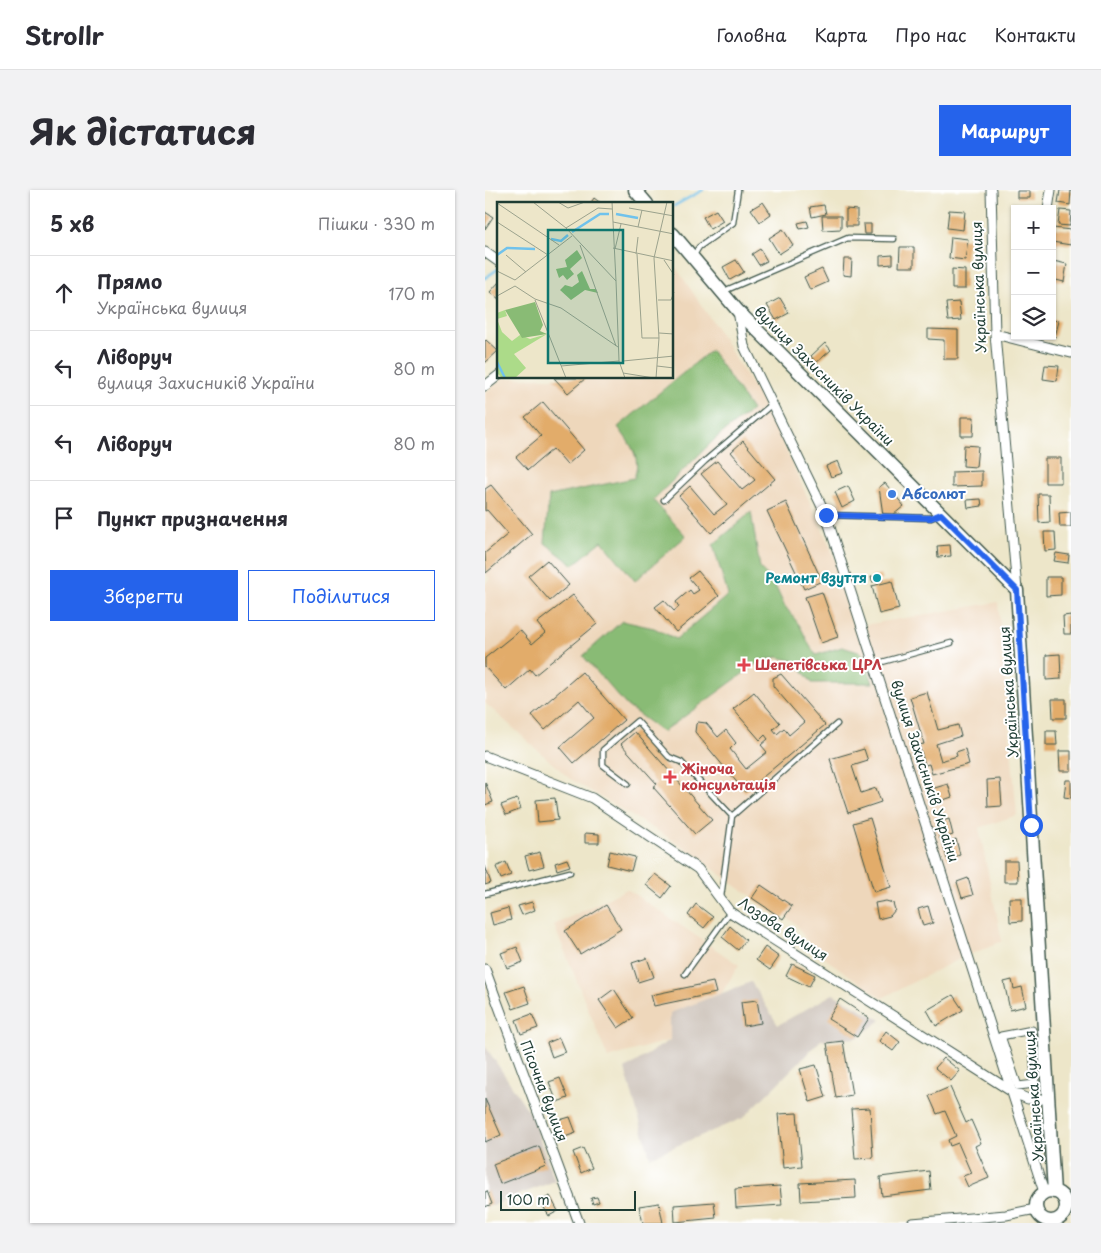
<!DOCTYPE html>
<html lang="uk">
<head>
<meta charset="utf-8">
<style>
  body { margin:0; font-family:"Playpen Sans",sans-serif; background:#f2f2f3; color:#2b2b33 }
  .controls { position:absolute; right:15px; top:15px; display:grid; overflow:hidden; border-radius:0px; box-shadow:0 1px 4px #0004 }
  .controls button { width:45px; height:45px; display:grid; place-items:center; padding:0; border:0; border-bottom:1px solid #e1e1e2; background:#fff; color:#2b2b33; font:25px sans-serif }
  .scale { position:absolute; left:15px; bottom:12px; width:136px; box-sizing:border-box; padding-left:5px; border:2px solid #1f3d34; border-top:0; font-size:14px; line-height:18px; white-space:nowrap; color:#1f3d34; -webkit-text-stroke:4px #fff; paint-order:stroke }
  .stop { position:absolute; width:15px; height:15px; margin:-11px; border:4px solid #2563eb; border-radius:50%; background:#fff }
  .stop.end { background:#2563eb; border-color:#fff; box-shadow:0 1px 5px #0008 }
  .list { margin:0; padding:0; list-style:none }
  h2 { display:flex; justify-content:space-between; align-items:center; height:65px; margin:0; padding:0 20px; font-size:21px }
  h2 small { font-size:16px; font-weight:400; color:#7c7c81 }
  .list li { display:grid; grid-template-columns:32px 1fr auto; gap:15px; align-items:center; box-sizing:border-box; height:75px; padding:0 20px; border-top:1px solid #e1e1e2 }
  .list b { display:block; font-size:19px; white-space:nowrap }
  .list p { margin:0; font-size:16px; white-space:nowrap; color:#7c7c81 }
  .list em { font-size:16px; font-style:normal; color:#7c7c81 }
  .actions { display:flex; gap:10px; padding:15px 20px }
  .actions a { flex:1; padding:11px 0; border:1px solid #2563eb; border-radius:0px; text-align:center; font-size:18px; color:#2563eb }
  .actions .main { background:#2563eb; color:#fff }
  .icon { flex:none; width:28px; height:28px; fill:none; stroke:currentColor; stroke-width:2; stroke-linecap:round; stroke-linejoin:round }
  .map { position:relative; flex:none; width:586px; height:1033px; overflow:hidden; border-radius:0px }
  header { display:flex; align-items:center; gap:30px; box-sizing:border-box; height:70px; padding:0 25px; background:#fff; border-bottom:1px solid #e1e1e2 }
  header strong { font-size:24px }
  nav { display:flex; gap:28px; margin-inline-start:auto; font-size:18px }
  .intro { display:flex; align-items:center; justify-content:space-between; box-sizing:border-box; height:120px; padding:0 30px }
  h1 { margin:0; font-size:35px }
  .button { padding:12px 22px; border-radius:0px; background:#2563eb; color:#fff; font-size:18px; font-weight:700 }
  main { display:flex; gap:30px; padding:0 30px }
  aside { flex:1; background:#fff; border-radius:0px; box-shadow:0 1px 4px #0004 }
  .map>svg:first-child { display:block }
  .built { fill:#eed7bb }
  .industrial { fill:#ccc2b9 }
  .forest { fill:#89bb75; stroke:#547c54 }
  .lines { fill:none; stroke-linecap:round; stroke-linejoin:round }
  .stream { stroke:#70c2ec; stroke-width:2.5 }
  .building { fill:#e2ac6b }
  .service-casing { stroke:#3e564a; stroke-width:7 }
  .pedestrian-casing { stroke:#3e564a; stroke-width:9 }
  .minor-casing { stroke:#3e564a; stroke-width:11 }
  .secondary-casing { stroke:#3e564a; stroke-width:15 }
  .service { stroke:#fff; stroke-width:4.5 }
  .pedestrian { stroke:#fff; stroke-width:7 }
  .minor { stroke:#fff; stroke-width:9 }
  .secondary { stroke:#fff; stroke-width:12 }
  .route { stroke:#2563eb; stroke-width:6 }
  .shop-dot { fill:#3f7fe0; stroke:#fff; stroke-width:2 }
  .culture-dot { fill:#0f9aa8; stroke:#fff; stroke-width:2 }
  .health-dot { fill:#e0444e; stroke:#fff; stroke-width:2 }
  .labels { text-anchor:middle; stroke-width:4; stroke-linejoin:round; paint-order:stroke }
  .street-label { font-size:14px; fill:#1f3d34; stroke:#fff }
  .shop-label { font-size:14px; font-weight:bold; fill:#366cbe; stroke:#fff; text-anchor:start }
  .culture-label { font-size:14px; font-weight:bold; fill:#0d838f; stroke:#fff; text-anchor:end }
  .health-label { font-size:14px; font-weight:bold; fill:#be3a42; stroke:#fff; text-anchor:start }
  .inset-river { fill:none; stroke:#70c2ec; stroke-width:2.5 }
  .inset-road { fill:none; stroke:#9ba28d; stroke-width:1 }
  .view { fill:#0f766e; fill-opacity:0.15; stroke:#0f766e; stroke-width:2.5 }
  .inset-edge { fill:none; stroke:#1f3d34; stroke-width:2.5 }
</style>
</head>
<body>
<header>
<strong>Strollr</strong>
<nav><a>Головна</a><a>Карта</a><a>Про нас</a><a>Контакти</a></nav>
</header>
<div class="intro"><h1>Як дістатися</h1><a class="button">Маршрут</a></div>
<main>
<aside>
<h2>5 хв<small>Пішки · 330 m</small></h2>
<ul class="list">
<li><svg class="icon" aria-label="ahead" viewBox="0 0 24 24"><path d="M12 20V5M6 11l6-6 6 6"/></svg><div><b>Прямо</b><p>Українська вулиця</p></div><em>170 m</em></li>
<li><svg class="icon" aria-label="left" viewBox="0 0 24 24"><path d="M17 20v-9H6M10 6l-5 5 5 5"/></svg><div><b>Ліворуч</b><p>вулиця Захисників України</p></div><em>80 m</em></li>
<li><svg class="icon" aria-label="left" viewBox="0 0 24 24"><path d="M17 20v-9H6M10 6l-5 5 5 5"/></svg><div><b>Ліворуч</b></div><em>80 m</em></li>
<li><svg class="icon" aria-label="arrive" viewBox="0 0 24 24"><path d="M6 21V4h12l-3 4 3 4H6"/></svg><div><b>Пункт призначення</b></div></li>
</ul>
<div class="actions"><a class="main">Зберегти</a><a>Поділитися</a></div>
</aside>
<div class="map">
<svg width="586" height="1033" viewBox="0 0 586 1033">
  <rect width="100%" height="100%" fill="#fff"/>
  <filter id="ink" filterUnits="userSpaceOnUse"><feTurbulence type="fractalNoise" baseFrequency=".02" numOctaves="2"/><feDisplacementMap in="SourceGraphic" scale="10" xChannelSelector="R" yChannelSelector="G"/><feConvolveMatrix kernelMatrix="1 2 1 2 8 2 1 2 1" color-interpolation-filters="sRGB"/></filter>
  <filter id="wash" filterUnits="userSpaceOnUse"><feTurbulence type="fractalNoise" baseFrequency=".0096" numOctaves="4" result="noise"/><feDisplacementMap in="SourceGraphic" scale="20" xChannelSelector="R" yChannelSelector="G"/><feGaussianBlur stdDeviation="1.12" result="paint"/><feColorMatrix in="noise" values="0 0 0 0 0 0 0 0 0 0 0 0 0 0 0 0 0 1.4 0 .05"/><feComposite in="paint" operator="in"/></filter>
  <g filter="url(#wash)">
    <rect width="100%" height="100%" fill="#ede6c9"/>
    <!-- built -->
    <path class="built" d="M188 73 229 134 283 221 346 359 374 436 513 412 532 625 494 638 517 751 468 772 397 808 329 761 310 733 254 698 199 657 84 588 0 513V394L5 389 0 382V203L18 188H188Z
      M142 699 254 775 236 804 186 823 185 850 123 868 69 735Z"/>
    <!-- industrial -->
    <path class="industrial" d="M266 792 293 835 348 804 396 830 372 848 336 850 258 928 165 967 140 879 185 850V823Z
      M0 856 45 923 70 991 0 1018Z"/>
    <!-- forest -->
    <path class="forest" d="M226 160 267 220 231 248 168 310 201 346 150 391 117 351 88 375 60 353 64 306 149 288C157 267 145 254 133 237Z
      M266 322 275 378 288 391 299 415 315 436 325 456 331 465 357 457 377 463 388 493H327L310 471 292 467 274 472 178 542 142 516 98 466 137 431 169 438 191 449 243 405 228 355Z"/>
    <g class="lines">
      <!-- stream -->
      <path class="stream" d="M189 16 218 0
        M0 88 13 79"/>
    </g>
    <g id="blocks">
      <!-- building -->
      <path class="building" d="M575 0H586L585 15 573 13Z
        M532 1H545V8H532Z
        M109 8 117 14H105Z
        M278 12 286 24 275 32 266 19Z
        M339 15 341 24 327 27 325 17Z
        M361 19 372 20V36H361Z
        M231 20 238 31 225 39 218 27Z
        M464 20 480 21 478 40 462 38Z
        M575 20 586 21 585 36 573 35Z
        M0 22 8 27 0 39Z
        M337 26H356V39L338 40Z
        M322 31 324 37 315 39 313 33Z
        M378 34H386V44H379Z
        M568 38 586 40V55L567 52Z
        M298 39 308 55 294 64 284 48Z
        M466 47 483 49 480 70 464 68Z
        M415 57H429V77H414Z
        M275 59 282 71 274 75 267 64Z
        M408 65V74L395 75V66Z
        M359 69H367L366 86 358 85Z
        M251 70 259 82 245 90 238 77Z
        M568 71 582 74 579 92 567 89Z
        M337 79 343 92 325 100 319 87Z
        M467 79 480 80V99H467Z
        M14 92V109L5 102Z
        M295 108 304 123 291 130 282 115Z
        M474 112 476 130 463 131 461 113Z
        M567 130 574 131 570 147 567 146Z
        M443 139 473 140V169H459V150L443 149Z
        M1 150 13 161 0 173V151Z
        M340 153 346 160 331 173 326 166Z
        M560 175 574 176 572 191 558 189Z
        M69 188H101L83 203Z
        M58 212 99 260 82 275 68 259 43 280 31 267 56 246 40 227Z
        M476 227H489L488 246H476Z
        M258 251 290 289 226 343 194 306 205 296 229 324 242 314 216 284 232 271 257 300 270 290 246 262Z
        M479 255 493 256 491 277 478 276Z
        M560 268H576V293H560Z
        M353 271 358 283 346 287 341 276Z
        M497 281V296L467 297V282Z
        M400 293 419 316 408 325H398L394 297Z
        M6 295 47 344 1 383 0 363 23 344 2 320 0 321V299Z
        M363 296 370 311 357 318 350 302Z
        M553 304H564L565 332 554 333Z
        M496 309 497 316 483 318 482 310Z
        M301 312 337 391 319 399 282 321Z
        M586 322V337H575L574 323Z
        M559 342H570L571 360 560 361Z
        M465 355 466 366 453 367 452 356Z
        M571 363 584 365 583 373 569 371Z
        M62 370 84 395 65 411 43 386Z
        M213 381 234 406 191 442 170 417 179 410 189 421 194 417 191 412 205 400 208 404 214 400 204 388Z
        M396 384 398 390 387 392 386 387Z
        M561 387H576V405L561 406Z
        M407 391 414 419 394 424 387 396Z
        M337 402 353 447 336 453 320 407Z
        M88 405 112 434 50 485 45 479 21 500 0 477V468L35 440 47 454 60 443 52 433Z
        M586 425V444H579L578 426Z
        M575 464 576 489 561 490V465Z
        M97 482 139 530 89 573 75 557 109 528 94 510 60 540 47 525Z
        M296 484 340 535 260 602 210 542 211 534 213 532 221 533 233 547 241 540 251 553 245 559 261 579 282 562 276 555 283 549 280 545 275 550 248 519 269 502 295 533 288 539 292 544 299 538 304 545 319 532 288 496V488Z
        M442 502 453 540 473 535 476 546 451 554 456 571 472 566 471 562 480 559 484 574 447 584 444 574 440 575 434 555 439 554 425 507Z
        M567 509H581V528H568Z
        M561 541H571L572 555H561Z
        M150 542 227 630 210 644 168 597 172 594 136 554Z
        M379 559 383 571 367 576 376 603 391 598 396 612 363 623 345 569Z
        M574 561H586V581H575Z
        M515 589 517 616 503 617 502 590Z
        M581 590H586V608L579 607Z
        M0 592 8 612 0 615Z
        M463 594 467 607 447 614 443 600Z
        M70 608 73 630 53 632 51 610Z
        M32 609 36 619 21 625 16 615Z
        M385 628 406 697 389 702 368 633Z
        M464 629 468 645 455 649 451 633Z
        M100 643 114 644V653H100Z
        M471 649 475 665 462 669 458 653Z
        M125 661 150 667 146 681 122 675Z
        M55 662 59 676 44 680 40 666Z
        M82 669 85 676 72 680 70 673Z
        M519 671H532L533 692H519Z
        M21 672 26 685 16 689 11 677Z
        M0 676 6 693 0 695Z
        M170 684 186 696 177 708 161 695Z
        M483 688 488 705 477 708 472 692Z
        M276 695 307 716 298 729 267 708Z
        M524 708H537V731L525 732Z
        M401 711 408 713 410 720 405 726 393 729 390 713Z
        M47 712 50 720 37 725 33 716Z
        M211 714 228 727 219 738 203 725Z
        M121 715 136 739 95 764 80 741Z
        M443 716 448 733 438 736 433 719Z
        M23 718 26 730 8 735 5 723Z
        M245 736 261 750 253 760 237 747Z
        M32 757 38 772 22 778 16 763Z
        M280 757 294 767 285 780 271 770Z
        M162 768 169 787 153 792 147 773Z
        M307 774 330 785 324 797 301 786Z
        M527 790 529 799 537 797 541 816 525 820 519 792Z
        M228 792 231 803 169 816 166 805Z
        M39 796 45 813 28 819 21 802Z
        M129 799 148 828 133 838 114 810Z
        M468 805 478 820 451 836 442 820Z
        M355 809 384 828 372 847 343 829Z
        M272 810 276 833 259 836 256 812Z
        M47 824 53 838 36 844 31 830Z
        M401 841 415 852 408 861 394 851Z
        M74 848 80 862 67 867 62 853Z
        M358 851 367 905 351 908 342 853Z
        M459 868 475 881 466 891 450 878Z
        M331 875 341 907 325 912 315 879Z
        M75 888 83 908 72 912 64 892Z
        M465 897 481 933 486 930 496 953 490 956 504 988 483 997 478 986 486 983 473 953 465 956 463 950 471 946 460 921 452 924 444 906Z
        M0 909 16 945 0 952Z
        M385 918 388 968 370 969 366 919Z
        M312 923 317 976 298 978 293 924Z
        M85 927 91 943 77 948 71 931Z
        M54 956 61 976 15 994 8 974Z
        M98 958 107 978 96 983 88 962Z
        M444 981 446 1000 397 1006 395 987Z
        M370 990 371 1008 316 1011 315 993Z
        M295 996 297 1015 251 1018 250 999Z
        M2 1001 7 1014 0 1017V1002Z
        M65 1006 73 1021 64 1026 55 1011Z
        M112 1007 114 1012 108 1014 106 1008Z
        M229 1012 231 1028 190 1032 189 1015Z
        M174 1013 178 1033H158L154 1016Z"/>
    </g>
  </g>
  <g filter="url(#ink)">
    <use href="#blocks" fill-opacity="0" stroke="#3e564a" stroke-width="1"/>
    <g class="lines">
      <defs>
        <path id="service" d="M209 65 214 57 248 33 253 0
          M239 101 363 48 409 49
          M179 310 220 271 286 215
          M341 325 446 328 454 325
          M390 474 466 453
          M143 594 118 575V560L152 531 184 567 196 572 247 626 236 707
          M247 626 352 534
          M0 704 85 682
          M200 784 245 722"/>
        <path id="pedestrian" d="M547 840 550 894 533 896 516 846Z"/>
        <path id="minor" d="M506 0 510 144 532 400
          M563 19 566 0
          M0 62 14 72
          M253 121 259 156 341 325 559 1002
          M510 144 586 163
          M0 196 14 185
          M0 566 107 608 213 679 245 722 529 903 543 909H564
          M0 779 94 1033
          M581 1016H586
          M427 1033 521 1025 551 1019"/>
        <path id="secondary" d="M150 0 162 14
          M188 44 253 121 532 400 569 1002
          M551 1016a15 15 0 1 1 30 0a15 15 0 1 1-30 0Z"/>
      </defs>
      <!-- service casing -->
      <use href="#service" class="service-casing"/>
      <!-- pedestrian casing -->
      <use href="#pedestrian" class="pedestrian-casing"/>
      <!-- minor casing -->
      <use href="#minor" class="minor-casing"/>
      <!-- secondary casing -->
      <use href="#secondary" class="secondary-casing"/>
      <!-- service -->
      <use href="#service" class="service"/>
      <!-- pedestrian -->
      <use href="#pedestrian" class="pedestrian"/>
      <!-- minor -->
      <use href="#minor" class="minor"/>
      <!-- secondary -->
      <use href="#secondary" class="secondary"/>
    </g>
  </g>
  <g class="lines" filter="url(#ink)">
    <!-- route -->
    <path class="route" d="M341 325 446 328 456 324 532 400 546 635"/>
  </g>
  <!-- markers -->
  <circle class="shop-dot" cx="407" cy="304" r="5"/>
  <circle class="culture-dot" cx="392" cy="388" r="5"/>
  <g class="health-dot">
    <path d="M256.5 467.5h5v5h5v5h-5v5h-5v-5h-5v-5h5z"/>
    <path d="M182.5 579.5h5v5h5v5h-5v5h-5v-5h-5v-5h5z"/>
  </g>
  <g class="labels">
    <!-- street labels -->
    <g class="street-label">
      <text transform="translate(494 97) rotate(-92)" y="5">Українська вулиця</text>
      <text transform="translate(339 186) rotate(45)" y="5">вулиця Захисників України</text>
      <text transform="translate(524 502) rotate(-94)" y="5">Українська вулиця</text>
      <text transform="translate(440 581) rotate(72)" y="5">вулиця Захисників України</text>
      <text transform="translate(298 739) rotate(33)" y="5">Лозова вулиця</text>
      <text transform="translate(59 901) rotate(69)" y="5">Пісочна вулиця</text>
      <text transform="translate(549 906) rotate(-94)" y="5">Українська вулиця</text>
    </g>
    <!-- shop labels -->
    <g class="shop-label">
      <text x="417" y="309">Абсолют</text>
    </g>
    <!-- culture labels -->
    <g class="culture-label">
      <text x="382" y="393">Ремонт взуття</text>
    </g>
    <!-- health labels -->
    <g class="health-label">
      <text x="270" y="480">Шепетівська ЦРЛ</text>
      <text x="196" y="584">Жіноча<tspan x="196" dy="16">консультація</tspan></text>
    </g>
  </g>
  <!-- overview -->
  <g transform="translate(12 12)">
    <rect width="176" height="176" fill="#ede6c9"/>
    <path d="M8 108 10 114 0 117 5 130 15 139 23 133 33 137 50 132 17 152 29 166 18 176H5L0 171V111Z" fill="#acdb89"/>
    <path d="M80 48 85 56 73 67 77 72 70 78 66 73 62 76 59 67 70 65 68 58ZM85 69 93 87H99L101 91 88 88 74 98 63 88 68 83 75 85 82 80 80 73ZM38 100 46 123 43 129 50 132 25 136 8 108Z" fill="#89bb75"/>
    <path class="inset-river" d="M119 12 141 16M75 30 103 12H112M54 37 64 39 71 33M0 53 10 46 38 47M0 160 8 176"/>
    <path class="inset-road" d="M36 0 69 26 119 79 122 159 128 176M61 0 71 6 88 0M115 0 119 79M0 1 62 43M132 6 177 14M0 20 51 53M116 20 177 32M141 25 145 8M69 26 101 6 115 7M83 43 119 144M116 46 177 59M118 47 124 22M139 52 141 35M140 52 145 136H162M9 53 29 70M167 58 177 73M0 69 18 78M18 78 75 34M18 84 38 97 64 106 121 145M0 94 18 84M38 98 69 176M161 98H174L177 90M162 131 177 132M126 159 177 154M64 164 122 159M160 164 177 166M126 171 157 176M159 176 162 136 157 56 170 0"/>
    <path class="view" d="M51 28H126V161H51Z"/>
    <rect width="176" height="176" class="inset-edge"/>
  </g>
</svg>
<div class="controls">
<button>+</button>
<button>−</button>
<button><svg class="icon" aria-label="layers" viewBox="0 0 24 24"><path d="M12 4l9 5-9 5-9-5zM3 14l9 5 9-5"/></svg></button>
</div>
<div class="scale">100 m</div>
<div class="stop" style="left:546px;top:635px"></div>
<div class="stop end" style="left:341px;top:325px"></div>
</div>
</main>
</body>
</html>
